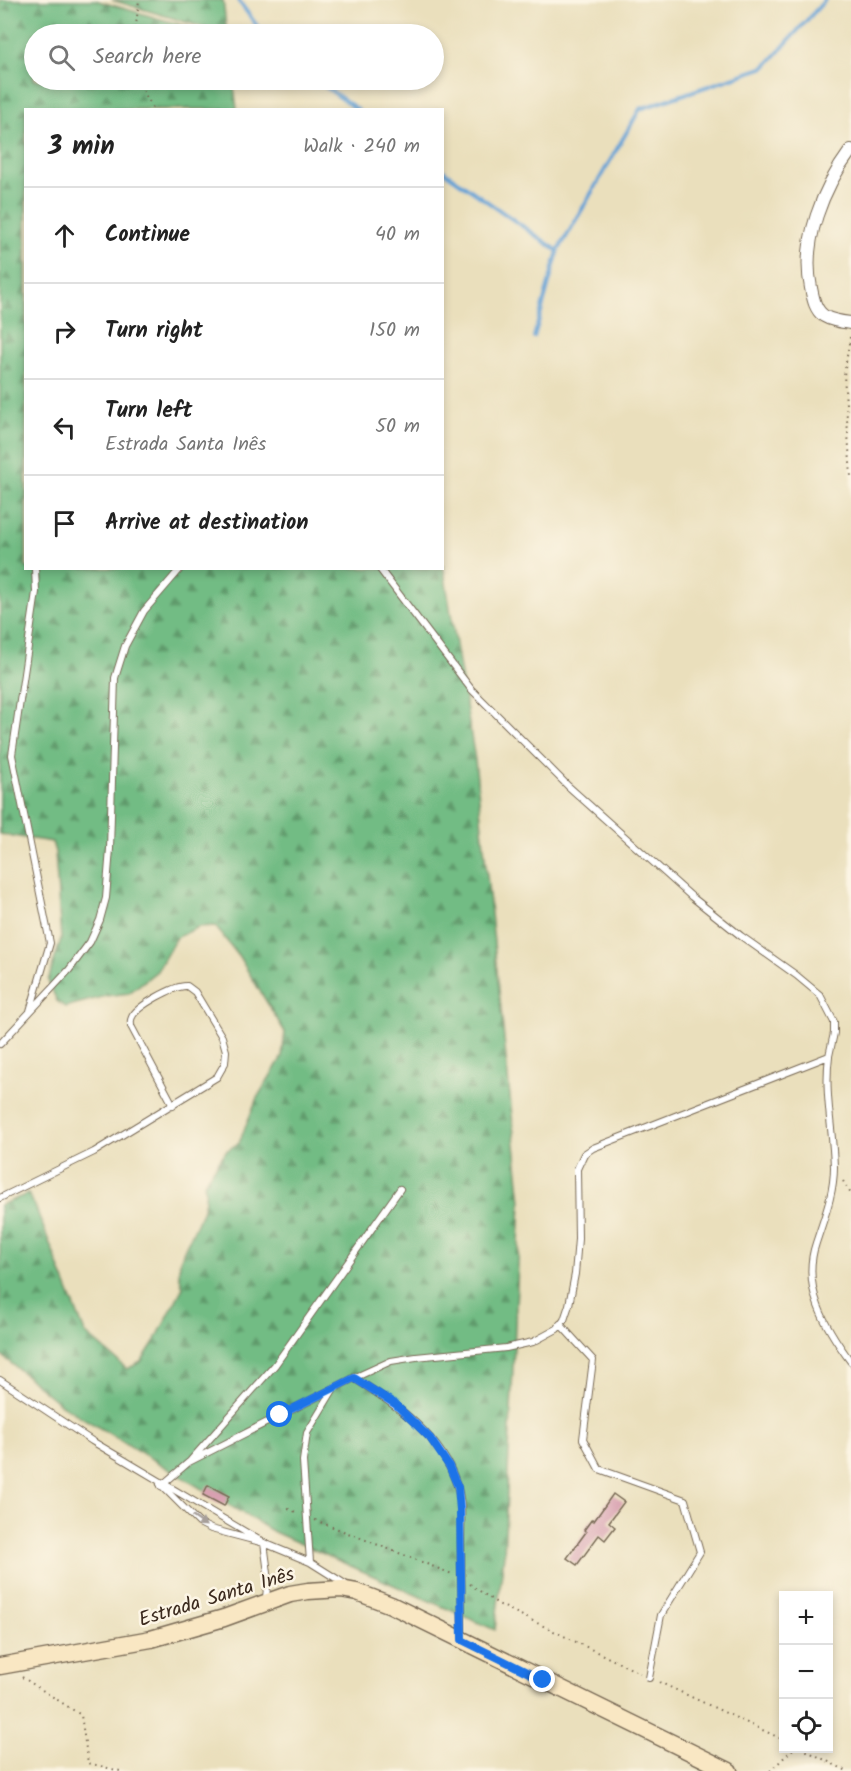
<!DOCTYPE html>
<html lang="en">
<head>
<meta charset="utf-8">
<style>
  body { margin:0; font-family:Kalam,sans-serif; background:#f2f2f2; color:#222 }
  .controls { position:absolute; right:18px; bottom:18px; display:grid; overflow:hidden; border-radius:0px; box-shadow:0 3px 9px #0003 }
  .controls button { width:54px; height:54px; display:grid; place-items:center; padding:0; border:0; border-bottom:2px solid #e0e0e0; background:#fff; color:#222; font:30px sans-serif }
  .stop { position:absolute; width:18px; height:18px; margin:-14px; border:4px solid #1a73e8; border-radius:50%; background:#fff }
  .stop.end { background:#1a73e8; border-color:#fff; box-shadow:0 2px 6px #0008 }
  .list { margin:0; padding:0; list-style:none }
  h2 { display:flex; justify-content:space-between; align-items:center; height:78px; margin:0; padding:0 24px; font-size:26px }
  h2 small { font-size:20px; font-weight:400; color:#767676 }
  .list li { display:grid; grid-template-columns:39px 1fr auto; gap:18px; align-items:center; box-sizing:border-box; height:96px; padding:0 24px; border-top:2px solid #e0e0e0 }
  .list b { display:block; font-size:22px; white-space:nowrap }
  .list p { margin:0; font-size:20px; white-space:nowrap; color:#767676 }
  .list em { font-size:20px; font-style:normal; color:#767676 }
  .icon { flex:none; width:33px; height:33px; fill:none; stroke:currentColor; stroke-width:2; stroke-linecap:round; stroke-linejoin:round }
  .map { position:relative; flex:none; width:851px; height:1771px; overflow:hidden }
  .search { position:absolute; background:#fff; box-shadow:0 3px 9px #0003; left:24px; top:24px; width:420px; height:66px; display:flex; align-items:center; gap:15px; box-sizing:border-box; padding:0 21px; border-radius:33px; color:#767676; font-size:22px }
  .panel { position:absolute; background:#fff; box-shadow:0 3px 9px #0003; left:24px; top:108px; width:420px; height:462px; border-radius:0px }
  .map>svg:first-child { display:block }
  .forest { fill:url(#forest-firs); stroke:#567351; stroke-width:1.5 }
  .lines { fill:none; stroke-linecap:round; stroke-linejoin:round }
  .stream { stroke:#63a1d5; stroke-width:4 }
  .building { fill:#d292a7 }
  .lane-casing { stroke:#786955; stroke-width:8 }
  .street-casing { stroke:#786955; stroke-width:14 }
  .secondary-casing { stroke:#786955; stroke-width:19 }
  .path { stroke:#786955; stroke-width:2; stroke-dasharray:1.5 4.5; stroke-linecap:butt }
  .lane { stroke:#fff; stroke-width:6 }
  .street { stroke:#fff; stroke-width:12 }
  .secondary { stroke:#f9e7c3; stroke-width:16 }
  .oneway { fill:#a79f9a }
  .route { stroke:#1a73e8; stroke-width:8 }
  .labels { text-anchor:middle; stroke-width:5; stroke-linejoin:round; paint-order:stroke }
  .street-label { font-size:20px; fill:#3b2a1e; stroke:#fcf5e5 }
</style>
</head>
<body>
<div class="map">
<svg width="851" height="1771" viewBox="0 0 851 1771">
  <defs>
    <pattern id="forest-firs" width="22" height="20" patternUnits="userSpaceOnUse" patternTransform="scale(1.5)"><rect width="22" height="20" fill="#72bc84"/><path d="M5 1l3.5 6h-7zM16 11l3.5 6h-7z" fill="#5f996b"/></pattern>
  </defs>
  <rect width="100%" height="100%" fill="#fcf5e5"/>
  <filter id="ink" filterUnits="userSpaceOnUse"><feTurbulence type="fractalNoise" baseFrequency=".0167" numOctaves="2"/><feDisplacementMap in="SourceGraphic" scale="12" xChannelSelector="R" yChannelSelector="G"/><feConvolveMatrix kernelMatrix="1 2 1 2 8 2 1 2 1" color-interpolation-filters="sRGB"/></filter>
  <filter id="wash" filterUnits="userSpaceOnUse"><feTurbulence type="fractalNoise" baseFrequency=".008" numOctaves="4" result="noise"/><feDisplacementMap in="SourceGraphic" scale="24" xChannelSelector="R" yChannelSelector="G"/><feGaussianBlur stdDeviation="1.35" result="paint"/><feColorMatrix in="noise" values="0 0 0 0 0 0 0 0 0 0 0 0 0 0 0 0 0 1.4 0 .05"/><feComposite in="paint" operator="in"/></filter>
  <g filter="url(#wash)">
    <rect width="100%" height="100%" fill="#eadfbc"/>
    <!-- forest -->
    <path class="forest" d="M0 0H95L212 34H34V80H233L237 109 26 110V568H442L443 565 475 760 521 1202 504 1555 495 1630 274 1532 61 1405 0 1354V1205L28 1194 35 1206 85 1333 127 1369 141 1362 156 1339 183 1287C181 1281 178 1274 179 1269 182 1239 212 1215 204 1183L226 1151 239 1143 257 1098 282 1057 285 1032 238 955 215 926 198 927 176 938 157 971 129 993 106 996 65 1007 57 1001 48 981 61 939 55 852 52 842 0 834Z
      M112 0H223L227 34H226Z"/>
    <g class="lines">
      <!-- stream -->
      <path class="stream" d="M238 0 263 34
        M316 80 358 110
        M442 170 558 251
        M534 337 558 251 640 109 765 67 825 0"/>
    </g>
    <g id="blocks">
      <!-- building -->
      <path class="building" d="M208 1485 229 1496 224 1506 203 1495Z
        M613 1494 624 1502 609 1522 615 1527 605 1540 599 1535 577 1565 567 1558 586 1532 584 1530 592 1519 594 1521Z"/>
    </g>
  </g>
  <g filter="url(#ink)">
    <use href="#blocks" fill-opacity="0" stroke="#786955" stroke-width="1.5"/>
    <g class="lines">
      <defs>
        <path id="lane" d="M30 1011 50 943 12 755 36 592 35 568
          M0 1044 69 970 90 942 100 920 106 898 110 849 115 678 125 646 144 611 181 568
          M829 1056C824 1094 833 1129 834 1167 834 1194 824 1218 816 1243 801 1287 825 1327 851 1362
          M0 1198 94 1152 217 1077 225 1063 226 1051 222 1037 195 992 187 986C175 985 137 1006 132 1017 130 1021 131 1022 131 1026L173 1105
          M560 1324 593 1360 583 1439 599 1469 685 1500 700 1552 661 1615 649 1678
          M354 1378C395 1404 443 1436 457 1486 463 1503 461 1523 461 1541 461 1573 462 1606 462 1638
          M0 1380 92 1441 264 1543
          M191 1460 275 1365 400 1189
          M160 1484 199 1523 211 1529 264 1543 310 1562 345 1584
          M161 1486 189 1462 354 1378 391 1361 416 1357 506 1348 533 1342 557 1329 564 1320 569 1305 575 1274 578 1239 577 1169 584 1154 593 1148 829 1056 834 1033V1022L820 995 796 975 741 936 692 897 568 786 471 689 379 568
          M264 1543 268 1573 266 1599
          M310 1562 303 1461 307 1433 333 1390"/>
        <path id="street" d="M851 150C823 188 801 241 811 288 813 298 815 310 824 316 832 321 842 322 851 323"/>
        <path id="secondary" d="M0 1666 151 1639 224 1618 290 1594 308 1591 341 1589 357 1592 391 1605 729 1771"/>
      </defs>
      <!-- lane casing -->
      <use href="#lane" class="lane-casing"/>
      <!-- street casing -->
      <use href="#street" class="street-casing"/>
      <!-- secondary casing -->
      <use href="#secondary" class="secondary-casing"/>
      <!-- path -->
      <path class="path" d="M135 34 139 0
        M137 80 154 110
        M850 337 844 375 851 477
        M843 1181 851 1194
        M288 1509 296 1512
        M315 1520 452 1574
        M470 1584 498 1604 640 1673
        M22 1677 81 1715 88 1763 120 1771
        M659 1682 784 1740
        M801 1748 847 1771
        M770 1771 794 1748"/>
      <!-- lane -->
      <use href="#lane" class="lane"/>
      <!-- street -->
      <use href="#street" class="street"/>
      <!-- secondary -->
      <use href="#secondary" class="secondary"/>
    </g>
    <!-- one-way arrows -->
    <defs><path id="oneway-solid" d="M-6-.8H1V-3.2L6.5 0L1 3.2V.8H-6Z" transform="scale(1.5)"/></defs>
    <use class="oneway" href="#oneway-solid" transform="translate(199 1521) rotate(35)"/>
  </g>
  <g class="lines" filter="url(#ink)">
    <!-- route -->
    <path class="route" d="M280 1415 354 1378 395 1404 430 1438 449 1466 458 1487 460 1510 462 1640 543 1680"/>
  </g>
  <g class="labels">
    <!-- street labels -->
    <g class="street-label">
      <text transform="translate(216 1596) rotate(-17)" y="7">Estrada Santa Inês</text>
    </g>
  </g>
</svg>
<div class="controls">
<button>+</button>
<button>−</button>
<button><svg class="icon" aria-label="locate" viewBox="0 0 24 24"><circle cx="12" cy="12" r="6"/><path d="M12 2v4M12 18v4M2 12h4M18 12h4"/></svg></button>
</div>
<div class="stop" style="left:280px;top:1415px"></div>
<div class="stop end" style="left:543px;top:1680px"></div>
<div class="search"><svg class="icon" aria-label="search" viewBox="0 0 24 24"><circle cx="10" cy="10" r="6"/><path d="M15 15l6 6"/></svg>Search here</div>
<section class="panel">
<h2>3 min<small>Walk · 240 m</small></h2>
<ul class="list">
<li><svg class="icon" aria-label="ahead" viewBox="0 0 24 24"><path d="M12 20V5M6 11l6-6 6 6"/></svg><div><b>Continue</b></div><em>40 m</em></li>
<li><svg class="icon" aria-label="right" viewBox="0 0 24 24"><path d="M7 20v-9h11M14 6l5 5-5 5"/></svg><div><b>Turn right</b></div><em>150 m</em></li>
<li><svg class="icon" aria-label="left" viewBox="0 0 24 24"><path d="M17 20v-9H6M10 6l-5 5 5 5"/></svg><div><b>Turn left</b><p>Estrada Santa Inês</p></div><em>50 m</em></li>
<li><svg class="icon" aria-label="arrive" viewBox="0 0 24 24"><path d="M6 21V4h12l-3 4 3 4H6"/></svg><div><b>Arrive at destination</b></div></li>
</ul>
</section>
</div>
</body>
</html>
